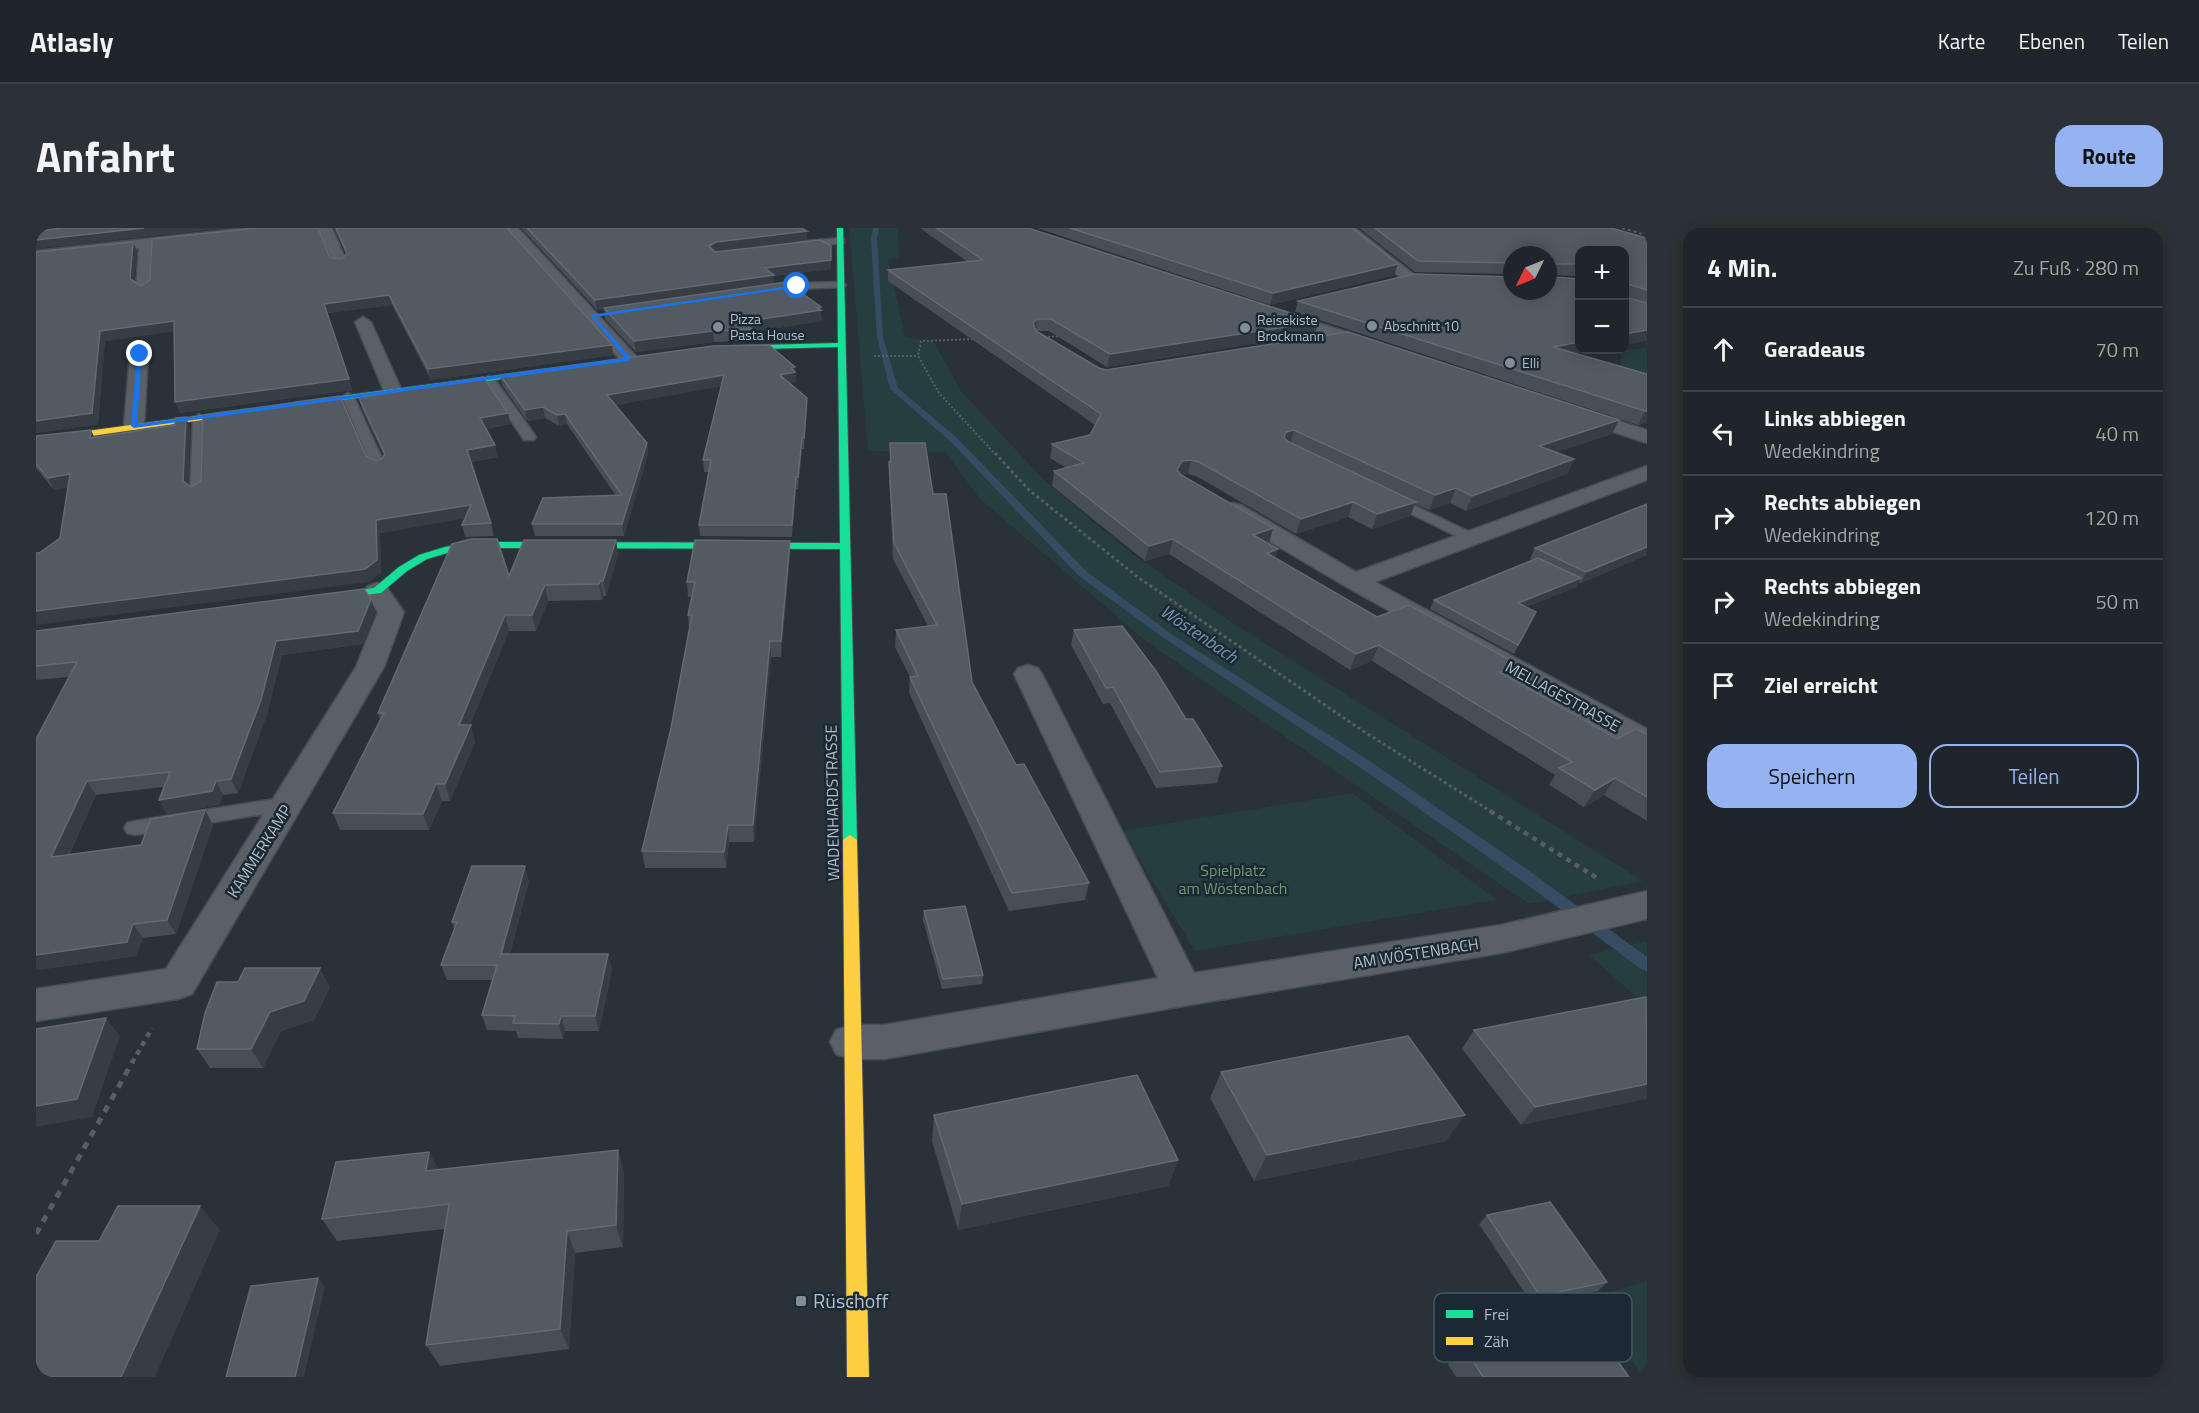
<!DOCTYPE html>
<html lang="de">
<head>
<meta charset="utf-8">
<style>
  body { margin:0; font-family:"Titillium Web",sans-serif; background:#2c3137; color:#f1f3f6 }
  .controls { position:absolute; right:18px; top:18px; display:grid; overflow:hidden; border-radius:12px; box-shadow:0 3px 15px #0003 }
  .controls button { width:54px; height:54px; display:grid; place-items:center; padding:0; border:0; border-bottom:2px solid #3c4247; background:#1f252b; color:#f1f3f6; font:30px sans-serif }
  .compass { position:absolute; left:1467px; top:18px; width:54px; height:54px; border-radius:50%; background:#1f252b; box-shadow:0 3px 15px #0003; rotate:227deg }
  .stop { position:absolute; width:18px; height:18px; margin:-14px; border:4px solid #1a73e8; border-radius:50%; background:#fff }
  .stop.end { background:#1a73e8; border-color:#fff; box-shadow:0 2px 6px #0008 }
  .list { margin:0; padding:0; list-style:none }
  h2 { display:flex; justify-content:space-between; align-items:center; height:78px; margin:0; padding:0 24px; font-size:26px }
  h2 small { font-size:20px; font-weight:400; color:#a1a5a9 }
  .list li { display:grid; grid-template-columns:39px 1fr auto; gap:18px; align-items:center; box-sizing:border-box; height:84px; padding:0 24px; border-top:2px solid #3c4247 }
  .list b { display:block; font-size:22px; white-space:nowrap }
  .list p { margin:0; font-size:20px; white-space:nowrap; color:#a1a5a9 }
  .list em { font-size:20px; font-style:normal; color:#a1a5a9 }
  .actions { display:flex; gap:12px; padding:18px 24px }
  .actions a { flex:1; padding:14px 0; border:2px solid #95b2f1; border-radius:18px; text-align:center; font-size:21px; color:#95b2f1 }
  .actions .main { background:#95b2f1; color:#111 }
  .icon { flex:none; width:33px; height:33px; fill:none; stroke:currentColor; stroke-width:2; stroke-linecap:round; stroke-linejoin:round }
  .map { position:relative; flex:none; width:1611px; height:1149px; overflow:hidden; border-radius:18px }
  header { display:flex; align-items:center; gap:36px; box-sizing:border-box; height:84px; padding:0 30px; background:#1f252b; border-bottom:2px solid #3c4247 }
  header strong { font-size:28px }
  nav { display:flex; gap:33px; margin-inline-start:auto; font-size:21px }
  .intro { display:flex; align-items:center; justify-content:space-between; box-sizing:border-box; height:144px; padding:0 36px }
  h1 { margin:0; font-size:42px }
  .button { padding:15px 27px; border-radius:18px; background:#95b2f1; color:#111; font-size:21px; font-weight:700 }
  main { display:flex; gap:36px; padding:0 36px }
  aside { flex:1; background:#1f252b; border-radius:18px; box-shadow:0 3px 15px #0003 }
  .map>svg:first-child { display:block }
  .green { fill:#263e3f }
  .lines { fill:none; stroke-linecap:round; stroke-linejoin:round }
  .stream { fill:#354d63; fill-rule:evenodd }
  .lane-casing { stroke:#484d53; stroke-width:3 }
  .street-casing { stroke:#484d53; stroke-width:3 }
  .fast-casing { stroke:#484d53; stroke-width:2 }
  .slow-casing { stroke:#484d53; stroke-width:2 }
  .path-far3 { stroke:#575e63; stroke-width:2; stroke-dasharray:2 2; stroke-linecap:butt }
  .path-far2 { stroke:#575e63; stroke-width:3; stroke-dasharray:3 3; stroke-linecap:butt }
  .path-far1 { stroke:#575e63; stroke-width:4.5; stroke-dasharray:5 5; stroke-linecap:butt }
  .path { stroke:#575e63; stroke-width:5; stroke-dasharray:7 7; stroke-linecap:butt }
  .lane { fill:#5a6066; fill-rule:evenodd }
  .street { fill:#5a6066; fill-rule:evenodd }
  .fast { fill:#16e098; fill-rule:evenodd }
  .slow { fill:#ffcf43; fill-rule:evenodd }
  .rail { stroke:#585e64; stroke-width:2; stroke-dasharray:3 3; stroke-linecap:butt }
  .wall { fill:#474e55 }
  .shaded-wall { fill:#363e44 }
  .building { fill:#535a61; stroke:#626a72; stroke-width:1.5 }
  .route { fill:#1a73e8 }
  .poi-dot { fill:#838d97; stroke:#1c2934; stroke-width:2 }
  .labels { text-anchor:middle; stroke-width:5; stroke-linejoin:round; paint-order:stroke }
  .far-poi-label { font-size:14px; fill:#b3beca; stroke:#1c2934; text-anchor:start }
  .street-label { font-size:16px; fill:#b3beca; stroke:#1c2934 }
  .park-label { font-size:16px; fill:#699c70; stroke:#1c2934 }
  .water-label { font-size:18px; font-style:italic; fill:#7293ae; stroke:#1c2934 }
  .near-poi-label { font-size:20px; fill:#b3beca; stroke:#1c2934; text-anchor:start }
  .key { fill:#1c2934; stroke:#495661; stroke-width:1.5 }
  .key-label { font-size:16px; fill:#b3beca }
</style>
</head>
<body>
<header>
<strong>Atlasly</strong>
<nav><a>Karte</a><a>Ebenen</a><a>Teilen</a></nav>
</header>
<div class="intro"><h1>Anfahrt</h1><a class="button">Route</a></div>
<main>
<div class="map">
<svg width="1611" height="1149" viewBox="0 0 1611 1149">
  <rect width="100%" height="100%" fill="#293139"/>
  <!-- green -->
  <path class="green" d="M813 0H862L863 30 852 31 869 109 898 114 925 163 1012 256 1094 324 1195 394 1607 653 1493 676 1111 414 944 271 909 224 832 223Z
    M1611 120V158L1584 146 1585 122Z
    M1316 565 1461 672 1159 723 1086 603Z
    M1611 713V778L1553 727Z
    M1611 1053V1149H1608L1551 1071Z"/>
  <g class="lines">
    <!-- stream -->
    <path class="stream" d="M837 0H843L841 11 847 109 862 160 920 209 1051 344 1137 407 1332 532 1499 647 1611 729V743L1605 741 1489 655 1322 538 1129 411 1043 348 914 213 854 161 841 109 835 11Z"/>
    <defs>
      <path id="lane" d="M805 10 808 11V15L760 20 756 17 760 14Z
        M805 54 810 57 808 59 761 61 727 66 722 63C736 53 786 55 805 54Z
        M453 148 457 149 498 206 500 209 498 212H488L447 152Z
        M312 165 318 169 350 239 348 242 343 243 336 239 306 169Z
        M163 186 169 190 168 265 161 269 154 265 157 190Z
        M1352 265 1440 307 1443 310 1440 313H1430L1347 272 1345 269 1347 266Z
        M252 569 259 571 263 576 259 581 99 607 91 605 88 600 91 595 99 593Z"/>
      <path id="street" d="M210 0H254L247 4 117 18 116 61 108 66 100 61 103 20 0 31V23Z
        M282 0H296L311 35 309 38H299Z
        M468 0H482L599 127 602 131 599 135H587Z
        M1304 0H1319L1382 50 1379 53H1369Z
        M1237 80 1347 116 1350 120 1347 124H1335L1231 88 1229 85 1231 82Z
        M327 89 335 94 366 163 364 167H350L348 163 319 94Z
        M103 121 109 122 112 126 108 198 105 202H91L88 198 94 126 97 122Z
        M1536 178 1611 202V215L1529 188 1526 184 1529 180Z
        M1611 238V252L1339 354 1611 501V524L1600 521 1309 358 1189 287 1186 282 1189 277 1197 275 1205 277 1320 344Z
        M341 355 350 358 368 384 348 439 156 766 142 771 0 793V761L130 741 320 439 342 384 328 363 332 358Z
        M992 437 1002 440 1006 446 1158 745 1465 697 1611 663V691L1465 725 1147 778 848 831H815L800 826 794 814 800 802 815 797H848L1122 750 978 446 982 440Z"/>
      <path id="fast" d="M801 0H807L821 612 819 615 814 617 807 612 804 321 439 320 411 325 391 331 371 343 345 365 284 372V368L288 367 338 360 363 339 383 327 409 319 439 314 804 315 802 119 689 122 685 120 689 118 802 115Z
        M510 141 514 143 513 145 260 178 256 176 260 174Z"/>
      <path id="slow" d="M212 181H215V185L0 216V210Z
        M814 607 821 612 833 1149H811L807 612Z"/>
    </defs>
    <!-- lane casing -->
    <use href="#lane" class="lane-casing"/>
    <!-- street casing -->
    <use href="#street" class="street-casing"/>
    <!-- fast casing -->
    <use href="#fast" class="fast-casing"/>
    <!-- slow casing -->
    <use href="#slow" class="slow-casing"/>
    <!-- path-far3 -->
    <path class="path-far3" d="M1008 109 1025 108
      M941 111 885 113 882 128 903 165 960 227
      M838 128H882"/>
    <!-- path-far2 -->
    <path class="path-far2" d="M959 225 993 262 1103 350 1330 505 1456 584"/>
    <!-- path-far1 -->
    <path class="path-far1" d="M1454 583 1561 650
      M96 835 116 800"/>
    <!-- path -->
    <path class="path" d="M0 1006 97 833"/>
    <!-- lane -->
    <use href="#lane" class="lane"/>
    <!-- street -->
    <use href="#street" class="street"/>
    <!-- fast -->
    <use href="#fast" class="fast"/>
    <!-- slow -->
    <use href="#slow" class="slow"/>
    <!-- rail -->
    <path class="rail" d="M1586 0 1611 7"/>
  </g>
  <!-- wall -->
  <path class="wall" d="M298 0H471L577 127 395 152 356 77 291 85 316 162 144 185 138 103 69 113 62 196 0 205 97 14 101 23 98 54 105 58 294 30 306 31 310 26Z
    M485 0H765L771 3V12L681 23 679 24 795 18V41L738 48V56L786 90 785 93 716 104 717 112 678 114 600 124 569 91 568 81 561 82Z
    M884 0H992L1282 94 1279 106 1071 139 1013 103H1001L1063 140 1070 142 1576 206 1520 224 1538 231 1531 246 1430 283 1414 275 1393 282 1379 276 1374 288 1336 301 1312 289 1260 306 1160 248 1152 246 1145 247 1233 316 1240 330 1341 389 1474 432 1467 446 1581 511 1611 506V593L1568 567 1548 579 1513 557 1519 547 1336 433 1314 442 1133 326 1109 333 1016 258 1018 243 1030 240 1014 230 1016 216 1054 207 1059 197 852 53V42L932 34Z
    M1001 0H1316L1362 36 1358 47 1234 77Z
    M1323 0H1575L1611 10V113L1544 22V48L1515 47 1542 126 1611 146V194L1602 197 1259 84 1262 73 1512 63 1476 27V46L1379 44Z
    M759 139 760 154 754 155 771 181 768 221H766L762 261H760L756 309 664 308 663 297 673 244H668L667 232 685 158 579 177 611 215 612 226 588 308H499L496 296 580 268 531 196 523 198 509 190 491 193 466 157 464 147Z
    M323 170 472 185 474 196 450 201 462 229 435 234 455 295 458 308 429 309 426 297 429 290 344 305 345 344 333 354 3 325 24 310 32 259 18 262 0 240V208L59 210 154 200 152 257 155 259 330 228 340 233 346 231 348 228 326 181Z
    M854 215 897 266 936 454 980 537 1053 655 1049 672 973 683 873 465 874 449 859 419 860 402 892 398 857 331 853 248Z
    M1611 276V327L1545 355 1542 354 1540 359 1490 379 1500 384 1478 426 1394 381 1398 372 1497 332 1494 331 1499 320Z
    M580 312 582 327 570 368H567L566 372 512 373 500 403H473L434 497 439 514 414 573H406L393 602H304L297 585 344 491 342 485 473 348Z
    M754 313V327L745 429H735L718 614H693L690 640H609L606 623 635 500 653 401 652 387 656 369H652L651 354Z
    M339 384 327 416 246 427 231 486 202 565 187 567 183 577 131 586 123 572 127 559 60 567 33 627 105 617 169 582 177 597 140 706 107 710 100 728 1 742 0 727 33 449 0 452V403Z
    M1038 402 1150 491 1186 538 1181 555 1120 560 1074 475 1067 476 1035 417Z
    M493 653 474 726H572L576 742 563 803H529L527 811 482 810 480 803 451 802 446 787 457 752H411L405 737 418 701 416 694Z
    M888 683 947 747 946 756 906 761 887 692Z
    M294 759 278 792 245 803 227 840H174L161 821Z
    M1611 770 1485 897 1426 821 1438 802Z
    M1185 844 1410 913 1218 953 1174 870Z
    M898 887 1142 932 1132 958 922 1002 896 913Z
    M582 922 588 945 587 1019 539 1025 533 1121 404 1138 390 1117 409 1001 301 1013 286 991 393 924 402 941Z
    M1451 987 1571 1054 1562 1063 1496 1076 1443 996Z
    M1428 1119 1593 1149H1420L1412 1136Z"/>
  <!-- shaded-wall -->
  <path class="shaded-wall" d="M108 0H189L0 21V12Z
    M771 3V12L681 23 674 27 673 18 680 14Z
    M97 14 101 23 98 61 94 51Z
    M795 32V41L738 48V56L561 82 559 72 729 40Z
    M1362 36 1358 47 1234 77 1237 65Z
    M353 67 356 77 291 85 288 76Z
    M785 79V93L716 104V101L707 94Z
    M1001 91 1000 103 997 95Z
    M138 93 142 103 69 113 62 196 0 205V193L64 103Z
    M1282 94 1279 106 1071 139 1074 126Z
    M1611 102V113L1588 117V106Z
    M677 103 678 114 600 124 598 113Z
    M1544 114V122H1565L1512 131 1517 119Z
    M576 117 577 127 395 152 392 141Z
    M759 139 760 154 745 157 744 147 755 140Z
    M688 147 689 158 572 178 571 167Z
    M313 151 316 162 144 185 139 174Z
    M771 170V181L768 221V210Z
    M507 179 509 190 491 193 489 182Z
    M1609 183H1611V194L1602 197Z
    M472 185 474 196 447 201 444 190Z
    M529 186 531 196 523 198 521 187Z
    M150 189 154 200 152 265 147 253Z
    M1583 192 1576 206 1497 232 1503 218Z
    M55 202 60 213 54 210Z
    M1258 202 1254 216 1244 223 1250 204Z
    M766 210V221L762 261V249Z
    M611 215 612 226 588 308 586 296Z
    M459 217 462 229 434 234 431 222Z
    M1538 231 1531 246 1430 283 1436 268Z
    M1155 232 1152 246 1142 248 1141 242 1146 233Z
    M34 246 40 258 18 262 12 250Z
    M760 249V261L756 309V297Z
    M1420 260 1414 275 1393 282 1399 267Z
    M1317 274 1312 289 1260 306 1265 291Z
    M1380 274 1374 288 1336 301 1341 286Z
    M435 277 438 289 344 305 345 344 333 354 0 397V383L340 292Z
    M1237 300 1233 316 1217 307Z
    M1137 311 1133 326 1109 333 1113 318Z
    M580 312 582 327 570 368 567 353Z
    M754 313V327L745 429V413Z
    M1611 319V327L1545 355 1550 344Z
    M1242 321 1238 336 1231 325Z
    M1545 350 1540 359 1478 384 1482 375Z
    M564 353 567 368 566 372 563 356Z
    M509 357 512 373 500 403 496 387Z
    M335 371 339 384 327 416 246 427 231 486 202 565 195 551 240 413Z
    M469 387 473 403 430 507 435 497 439 514 414 573 409 556 423 497Z
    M734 413 735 429 718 614 717 597Z
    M1343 417 1336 433 1314 442 1320 426Z
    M1579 550 1568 567 1548 579 1559 562Z
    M51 553 60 567 25 643 15 629Z
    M180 553 187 567 183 577 131 586 123 572Z
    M400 556 406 573 393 602 387 586Z
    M169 582 177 597 140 706 131 692Z
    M692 597 693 614 690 640 688 624Z
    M489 638 493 653 469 745 464 730Z
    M97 696 107 710 100 728 1 742 0 741V727Z
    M572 726 576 742 563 803 559 788Z
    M284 740 294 759 278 792 245 803 227 840 215 821 234 784Z
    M525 788 529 803 527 811 523 796Z
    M70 790 84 808 56 889 0 899V878Z
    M1611 856V871L1485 897 1499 879Z
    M1429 887 1410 913 1218 953 1231 927Z
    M582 922 588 945 587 1019 580 997Z
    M393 924 405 947 390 943Z
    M1142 932 1132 958 922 1002 926 976Z
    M164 978 184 1002 119 1149H85Z
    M531 1003 539 1025 533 1121 524 1101Z
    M282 1050 289 1058 268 1149H259Z"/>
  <!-- building -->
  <path class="building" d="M27 0H108L0 12V3Z
    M223 0H282L294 30 306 31 311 25 300 0H471L576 117 392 141 353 67 288 76 313 151 139 174 138 93 64 103 56 185 0 193V24L97 14 94 51 105 58 114 52 116 11Z
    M491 0H765L771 3 680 14 673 18 679 24 784 12 795 18V32L729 40 738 47 559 72Z
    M900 0H992L1282 94 1074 126 1015 91H1001L997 95 1000 103 1063 140 1070 142 1312 104 1583 192 1503 218 1538 231 1436 268 1420 260 1399 267 1258 202 1250 204 1248 209 1251 213 1380 274 1341 286 1317 274 1265 291 1163 234 1155 232 1146 233 1141 242 1145 247 1237 300 1217 307 1242 321 1231 325 1341 389 1373 377 1474 432 1469 442 1463 444 1581 511 1600 501 1611 506V569L1579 550 1559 562 1523 540 1536 534 1343 417 1320 426 1137 311 1113 318 1018 243 1048 235 1016 216 1054 207 1065 186 852 42 947 32Z
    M1034 0H1316L1362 36 1237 65Z
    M1339 0H1575L1611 10V62L1592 56V70L1611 75V102L1588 106V22H1544V36H1517L1514 38 1515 49 1544 51V114L1517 119 1611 146V183H1609L1262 73 1378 46 1476 49V63H1512V27H1476V35L1382 33Z
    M750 54 785 79 781 80 785 82 707 94 716 101 677 103 598 113 568 80Z
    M733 117 759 139 755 140 759 144 744 147 771 170 768 210H766L762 249H760L756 297H663L675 232H667L688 147 571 167 611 215 586 296H496L507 270 586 267 529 186 521 187 507 179 489 182 464 147 677 118Z
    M447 149 472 185 444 190 459 217 431 222 455 295 426 297 435 277 340 292 341 332 329 341 0 383V325H3L24 310 34 246 12 250 0 236V208L55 202 54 210 139 197V190L150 189 147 253 155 259 165 253 167 187 304 168 330 228 340 233 346 231 349 226 323 170Z
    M854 215H889L897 266H910L936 454 980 537 988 536 1053 655 976 665 874 449 882 448 860 402 901 397 858 315 853 234H855Z
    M1611 276V319L1550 344 1499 320Z
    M435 311H461L473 348 488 312H580L567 353H564L563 356 509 357 496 387H469L423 497H435L409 556H400L387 586 297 585 348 485H342L416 316Z
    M659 312 754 313 745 413H734L717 597H692L688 624 606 623 635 500 656 387H652L659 354H651Z
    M1502 330 1545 350 1482 375 1500 384 1482 417 1398 372Z
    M328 361 335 371 322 403 240 413 225 472 195 551 180 553 176 563 123 572 134 544 51 553 15 629 105 617 115 591 169 582 131 692 97 696 91 714 0 727V511L41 434 0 438V403Z
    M1086 398 1120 443 1150 491H1157L1186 538 1124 544 1077 459 1070 460 1038 402Z
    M436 638H489L464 730 465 726H572L559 788H525L523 796 477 795 479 788 446 787 461 737H405L421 694H416Z
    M929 678 947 747 907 751 888 683Z
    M209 740H284L268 773 234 784 215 821H161L169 785 181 754H202Z
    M1610 769 1611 856 1499 879 1438 802Z
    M70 790 41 871 0 878V801Z
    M1372 808 1429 887 1231 927 1185 844Z
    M1101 847 1142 932 926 976 898 887Z
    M582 922 580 997 531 1003 524 1101 390 1117 413 976 286 991 300 934 393 924 390 943Z
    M1514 974 1571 1054 1504 1068 1451 987Z
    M82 978H164L85 1149H0V1049L20 1013H63Z
    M282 1050 259 1149H190L215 1058Z
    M1551 1090 1593 1149H1447L1428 1119Z"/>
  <!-- route -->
  <path class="route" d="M761 57 763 59 559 89 595 130 593 133 98 200 95 198 101 126 104 124 106 126 101 196 589 130 554 87Z"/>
  <!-- markers -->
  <g class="poi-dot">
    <circle cx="1336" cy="98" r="6"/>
    <circle cx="682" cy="99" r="6"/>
    <circle cx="1209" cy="100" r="6"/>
    <circle cx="1474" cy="135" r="6"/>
    <rect x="759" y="1067" width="12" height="12" rx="3"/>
  </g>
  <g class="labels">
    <!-- far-poi labels -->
    <g class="far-poi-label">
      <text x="694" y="96">Pizza<tspan x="694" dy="16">Pasta House</tspan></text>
      <text x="1221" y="97">Reisekiste<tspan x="1221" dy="16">Brockmann</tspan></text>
      <text x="1348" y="103">Abschnitt 10</text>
      <text x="1486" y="140">Elli</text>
    </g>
    <!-- street labels -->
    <g class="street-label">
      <text transform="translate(1527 468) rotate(29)" y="6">MELLAGESTRASSE</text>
      <text transform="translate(796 575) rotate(-91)" y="6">WADENHARDSTRASSE</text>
      <text transform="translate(223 623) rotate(-58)" y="6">KAMMERKAMP</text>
      <text transform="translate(1380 725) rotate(-9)" y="6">AM WÖSTENBACH</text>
    </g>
    <!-- park labels -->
    <g class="park-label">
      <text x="1197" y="648">Spielplatz<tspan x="1197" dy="18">am Wöstenbach</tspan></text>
    </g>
    <!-- water labels -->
    <g class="water-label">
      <text transform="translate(1163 406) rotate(34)" y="6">Wöstenbach</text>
    </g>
    <!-- near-poi labels -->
    <g class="near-poi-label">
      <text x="777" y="1080">Rüschoff</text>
    </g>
  </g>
  <!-- legend -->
  <rect x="1398" y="1065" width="198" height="69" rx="9" class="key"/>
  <rect x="1410" y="1082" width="27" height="8" fill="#16e098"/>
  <rect x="1410" y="1109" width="27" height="8" fill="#ffcf43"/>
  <g class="key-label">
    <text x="1448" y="1092">Frei</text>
    <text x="1448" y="1119">Zäh</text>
  </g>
</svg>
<div class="controls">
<button>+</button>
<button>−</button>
</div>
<svg class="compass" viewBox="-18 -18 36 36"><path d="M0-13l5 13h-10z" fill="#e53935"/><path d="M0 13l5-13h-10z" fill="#a1a5a9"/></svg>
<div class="stop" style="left:761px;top:58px"></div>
<div class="stop end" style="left:104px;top:126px"></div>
</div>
<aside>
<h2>4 Min.<small>Zu Fuß · 280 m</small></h2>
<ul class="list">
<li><svg class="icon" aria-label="ahead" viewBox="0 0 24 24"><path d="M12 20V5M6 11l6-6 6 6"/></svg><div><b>Geradeaus</b></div><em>70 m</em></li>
<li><svg class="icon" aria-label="left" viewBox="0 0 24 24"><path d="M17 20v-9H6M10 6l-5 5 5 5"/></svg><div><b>Links abbiegen</b><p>Wedekindring</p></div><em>40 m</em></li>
<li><svg class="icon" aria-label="right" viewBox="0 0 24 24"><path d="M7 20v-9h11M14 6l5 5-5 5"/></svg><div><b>Rechts abbiegen</b><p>Wedekindring</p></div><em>120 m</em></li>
<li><svg class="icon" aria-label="right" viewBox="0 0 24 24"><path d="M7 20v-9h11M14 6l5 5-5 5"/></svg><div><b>Rechts abbiegen</b><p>Wedekindring</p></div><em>50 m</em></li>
<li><svg class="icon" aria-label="arrive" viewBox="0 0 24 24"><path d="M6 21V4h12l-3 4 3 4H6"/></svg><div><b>Ziel erreicht</b></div></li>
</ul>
<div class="actions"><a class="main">Speichern</a><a>Teilen</a></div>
</aside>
</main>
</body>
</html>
